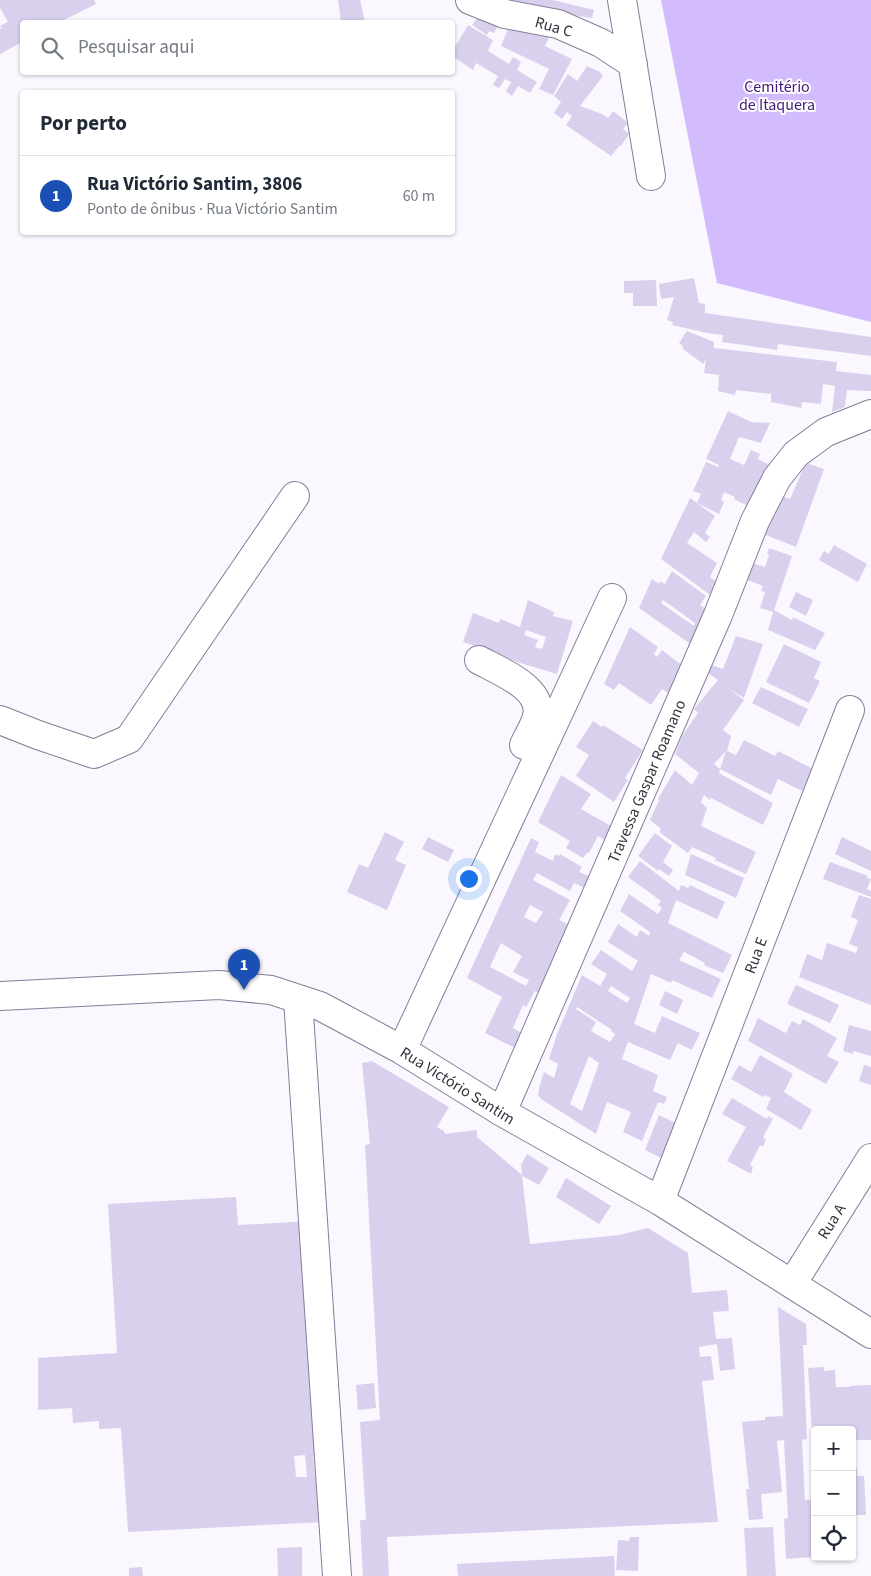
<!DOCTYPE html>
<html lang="pt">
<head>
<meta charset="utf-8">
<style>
  body { margin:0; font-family:"Source Sans 3",sans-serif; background:#f2f2f3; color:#1f2937 }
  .controls { position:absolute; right:15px; bottom:15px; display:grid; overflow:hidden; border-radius:5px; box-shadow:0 1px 4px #0004 }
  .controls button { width:45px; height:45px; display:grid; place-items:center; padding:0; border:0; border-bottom:1px solid #e0e1e3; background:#fff; color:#1f2937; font:25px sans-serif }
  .you { position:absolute; left:468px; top:878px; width:18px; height:18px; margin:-12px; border:4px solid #fff; border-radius:50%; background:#1a73e8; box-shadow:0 0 0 8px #1a73e833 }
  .badge { display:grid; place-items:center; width:32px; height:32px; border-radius:50%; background:#6e7e2d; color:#fff; font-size:16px; font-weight:700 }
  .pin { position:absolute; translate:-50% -41px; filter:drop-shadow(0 1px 2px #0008) }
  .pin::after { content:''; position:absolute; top:26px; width:18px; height:15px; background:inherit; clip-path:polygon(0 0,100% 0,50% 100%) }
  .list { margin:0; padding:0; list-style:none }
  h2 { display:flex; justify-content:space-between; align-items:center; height:65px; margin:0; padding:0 20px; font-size:21px }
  h2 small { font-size:16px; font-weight:400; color:#747a83 }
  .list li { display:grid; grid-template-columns:32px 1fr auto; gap:15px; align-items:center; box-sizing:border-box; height:80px; padding:0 20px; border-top:1px solid #e0e1e3 }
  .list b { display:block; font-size:19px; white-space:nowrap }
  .list p { margin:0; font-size:16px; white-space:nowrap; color:#747a83 }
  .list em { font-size:16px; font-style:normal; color:#747a83 }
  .icon { flex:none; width:28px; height:28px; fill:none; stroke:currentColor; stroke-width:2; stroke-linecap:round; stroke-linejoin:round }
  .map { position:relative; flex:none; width:871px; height:1576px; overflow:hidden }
  .search { position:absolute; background:#fff; box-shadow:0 1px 4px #0004; left:20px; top:20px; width:435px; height:55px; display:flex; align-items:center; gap:12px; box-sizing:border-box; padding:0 18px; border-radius:5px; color:#747a83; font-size:19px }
  .panel { position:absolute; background:#fff; box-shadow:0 1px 4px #0004; left:20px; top:90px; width:435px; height:145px; border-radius:5px }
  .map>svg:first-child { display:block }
  .green { fill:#d2bcfd }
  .building { fill:#d9d0ee; fill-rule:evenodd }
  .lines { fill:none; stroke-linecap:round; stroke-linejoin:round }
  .minor-casing { stroke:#857d98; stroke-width:30 }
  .minor { stroke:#fff; stroke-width:28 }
  .labels { text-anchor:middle; stroke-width:4; stroke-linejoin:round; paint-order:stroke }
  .street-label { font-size:16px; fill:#36323e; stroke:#fff }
  .park-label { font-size:16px; fill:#451878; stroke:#fff }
</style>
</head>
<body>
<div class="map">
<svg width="871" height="1576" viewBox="0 0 871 1576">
  <rect width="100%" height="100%" fill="#faf8fe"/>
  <!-- green -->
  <path class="green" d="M661 0H871V322L717 283Z"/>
  <!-- building -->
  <path class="building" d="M0 0H94L96 4 60 22H22V42L0 54V29L2 28 0 26 8 22 0 8Z
    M338 0H360L365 22H341Z
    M509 0H553L594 10 592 18 529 9Z
    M481 13 499 24 494 33 489 31 487 35 472 25Z
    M514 24 550 35 545 46 572 59 553 95 539 89 549 69 501 46 508 29 511 31Z
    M468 25 493 40 488 51 509 64 513 57 521 62 517 70 537 82 530 93 518 86 512 96 506 91 511 82 505 79 499 88 493 85 498 76 476 63 473 70 452 56V52Z
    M587 66 600 72 603 76 580 106 602 114 608 118 613 111 628 123 623 129 629 134 621 146 620 145 611 156 566 125 572 116 567 112 562 119 554 113 561 102 554 96 568 74 577 81Z
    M694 278 699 303 705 304V313L871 337V356L778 344 777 350 722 342 723 335 707 333 672 325 673 322 667 320 674 297 661 299 659 284Z
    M656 280 657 306H633V293H624V281Z
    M687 331 714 342V348L837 362 836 371 871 375V391L847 390 845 407 832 412 835 386 823 384 821 404 802 402 801 408 771 402V394L736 390 735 395 718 391 719 375 704 373 706 359 703 364 683 349V346L679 343Z
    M728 411 751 422 770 423 761 443 739 437 730 459 744 465 751 450 760 454 758 459 770 465 750 507 734 499 735 497 724 492 721 500 724 502 719 514 697 503 701 494 693 491 706 462 718 467 719 465 706 459Z
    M806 463 824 469 796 547 761 533 767 513 775 516 781 496 790 499Z
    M690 498 715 516 705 533 710 537 706 542 694 532 687 543 717 563 710 577 719 584 713 597 661 559Z
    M834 545 867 564 858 582 819 560 824 551 829 554Z
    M769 548 792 556 774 610 792 620 793 617 825 633 815 650 768 630 773 612 760 608 765 592 761 591 763 586 745 579 752 563 765 567 769 555 767 554Z
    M672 571 706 596 700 605 708 610 692 645 639 608 652 579 659 584 660 581 665 584ZM663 600 695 623 694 626 661 603Z
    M796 592 813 600 806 616 789 607Z
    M528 600 554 612 553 616 573 621 557 674 490 654 491 651 463 642 473 613 499 623 500 619 520 627ZM526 630 546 637 542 649 535 647 538 640 524 635Z
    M630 627 658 647 654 654 657 657 662 650 683 666 673 696 662 689 651 705 619 683 614 690 604 684Z
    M736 636 763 644 744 698 728 688 744 700 723 730 731 736 727 751 736 755 744 740 775 756 778 751 813 769 802 791 778 779 771 795 720 769 726 751 714 764 720 769 719 773 773 803 763 825 711 798 710 800 704 795 701 802 707 808 701 826 756 852 746 874 715 860 716 858 694 848 692 847 688 853 659 832 661 829 650 820 659 800 658 799 675 770 692 785 699 773 675 754 682 736 698 713 694 709 718 680 708 673 711 665 723 669Z
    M784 644 821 662 814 678 820 681 809 703 766 682Z
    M761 687 808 709 799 727 752 703Z
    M593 721 602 727 603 725 643 750 625 778 628 780 614 802 576 776 589 755 576 747Z
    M561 775 591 794 581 809 618 830 612 844 598 836 589 853 588 852 583 858 566 848 570 841 538 822Z
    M385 832 404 842 395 860 406 865 387 910 347 892 359 864 368 868Z
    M655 833 672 846 663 862 673 870 669 876 659 869 658 871 638 856Z
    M428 837 454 850 448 862 422 849Z
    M842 837 871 851V871L835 854Z
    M531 838 539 842 535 852 553 861 555 854 559 856 560 854 582 867 579 872 597 879 592 891 574 883 570 891 537 873 533 880 570 900 559 920 576 928 541 994 535 991 526 1007 523 1005 513 1028 529 1037 523 1052 485 1033 502 997 467 978ZM530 905 543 912 536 923 524 917ZM501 943 522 956 513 972 529 980 526 986 490 967Z
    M691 854 744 878 736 898 685 875Z
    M640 861 679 891 681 885 688 888 690 885 725 902 717 919 676 900 668 923 732 955 723 973 704 965 705 963 684 952 679 960 721 979 712 998 672 980 671 983 651 974 634 1024 655 1033 662 1016 700 1033 692 1050 678 1043 670 1060 628 1042 622 1059 658 1075 653 1091 667 1097 664 1104 658 1102 642 1141 623 1132 631 1112 607 1102 596 1134 541 1099 538 1095 539 1088 544 1072 554 1078 558 1064 549 1059 557 1034 582 975 600 986 607 974 591 964 601 950 632 971 638 961 608 942 618 924 637 937 640 930 649 936 650 932 620 911 629 894 658 914 662 908 658 905 661 901 628 877ZM611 986 630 998 627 1003 608 991ZM577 1007 612 1030 611 1031 615 1034 610 1042 591 1031 596 1022 576 1009ZM589 1056 599 1063 582 1111 570 1104Z
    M830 862 868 876 867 878 871 879 867 889 871 891V897L823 879Z
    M859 895 871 899V1005L799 977 807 954 822 960 827 943 856 953 858 947 849 944 858 920 851 917Z
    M796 985 839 1005 830 1023 787 1004Z
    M665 991 683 1000 677 1014 659 1005Z
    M758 1018 786 1033 792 1021 800 1025 803 1019 837 1038 827 1056 839 1062 826 1084 748 1041Z
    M849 1025 871 1031V1056L853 1051V1054L843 1051Z
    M760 1055 793 1074 784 1092 812 1110 801 1130 766 1109 771 1098 765 1095 763 1097 731 1079 739 1065 751 1072Z
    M372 1061 449 1107 437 1127 444 1131 445 1134 477 1130V1137L522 1175 521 1165 527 1154 549 1168 539 1185 522 1176 530 1244 619 1235 648 1228 688 1253 692 1293 727 1290 729 1311 713 1312 716 1339 732 1338 735 1369 720 1371 717 1344 699 1347 700 1357 711 1356 714 1380 702 1381 718 1522 387 1537 389 1576H363L360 1520H366L360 1422 380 1420 365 1145 370 1144 362 1063Z
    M864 1065 871 1067V1085L859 1081Z
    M732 1098 767 1119 768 1116 773 1119 763 1137 766 1140 763 1147 760 1145 750 1165 753 1167 751 1174 727 1161 746 1127 722 1114Z
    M659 1115 682 1126 667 1161 645 1150Z
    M566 1178 611 1206 599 1224 556 1197Z
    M236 1197 238 1225 312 1221 325 1454 313 1455 315 1476 321 1475 324 1522 128 1532 121 1428 99 1429V1421L73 1423 72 1408 38 1410V1358L117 1353 108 1204ZM305 1455 307 1477H296L294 1456Z
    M778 1307 806 1324 807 1345H803L807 1439 802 1440 805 1500H815V1517H812L814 1557 786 1559 784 1519 788 1518 784 1440 777 1441 782 1492 761 1494 763 1519 749 1520 746 1489H749L742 1422 765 1420V1417L783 1416Z
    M824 1367V1371L835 1370 836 1387H850V1386L871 1385V1440H853L852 1427H842V1430H815V1433H812L808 1368Z
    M374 1383 376 1408 358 1410 356 1385Z
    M852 1468H857V1476H864L866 1515H852Z
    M773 1527 776 1576H747L744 1528Z
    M630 1537H639L638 1571 616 1570 618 1540 629 1541Z
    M302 1547V1576H278L277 1548Z
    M614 1556 615 1576H458L457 1564Z
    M142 1567 143 1576H129V1568Z"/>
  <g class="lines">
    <defs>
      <path id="minor" d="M470 0 505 14 558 24 601 43 633 64
        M622 0 651 176
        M479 660C499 671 544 688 537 716 535 726 528 736 524 745
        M0 720 38 735 94 754 129 739 295 496
        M0 996 219 985 271 990 320 1006 402 1050 502 1112 660 1201 871 1334
        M298 999 337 1576
        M402 1050 612 598
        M502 1112 718 615 755 521 777 478 796 454 826 432 871 414
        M660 1201 850 710
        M792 1284 871 1158"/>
    </defs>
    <!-- minor casing -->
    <use href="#minor" class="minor-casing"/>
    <!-- minor -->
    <use href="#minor" class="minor"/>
  </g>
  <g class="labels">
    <!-- street labels -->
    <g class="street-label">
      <text transform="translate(554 26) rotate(16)" y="6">Rua C</text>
      <text transform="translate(646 781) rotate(-67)" y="6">Travessa Gaspar Roamano</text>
      <text transform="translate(755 955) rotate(-69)" y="6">Rua E</text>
      <text transform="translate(458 1085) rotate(32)" y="6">Rua Victório Santim</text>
      <text transform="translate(831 1221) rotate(-58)" y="6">Rua A</text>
    </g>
    <!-- park labels -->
    <g class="park-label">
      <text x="777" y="92">Cemitério<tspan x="777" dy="18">de Itaquera</tspan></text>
    </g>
  </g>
</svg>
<div class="controls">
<button>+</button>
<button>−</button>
<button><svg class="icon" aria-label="locate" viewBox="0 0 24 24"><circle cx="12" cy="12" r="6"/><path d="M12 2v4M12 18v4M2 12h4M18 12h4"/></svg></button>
</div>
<div class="you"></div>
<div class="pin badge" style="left:244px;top:990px;background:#1a4fb4">1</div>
<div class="search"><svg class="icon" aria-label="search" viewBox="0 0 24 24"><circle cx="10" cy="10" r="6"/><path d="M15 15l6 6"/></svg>Pesquisar aqui</div>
<section class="panel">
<h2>Por perto<small></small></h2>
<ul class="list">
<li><span class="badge" style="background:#1a4fb4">1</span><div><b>Rua Victório Santim, 3806</b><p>Ponto de ônibus · Rua Victório Santim</p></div><em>60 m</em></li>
</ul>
</section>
</div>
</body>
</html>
